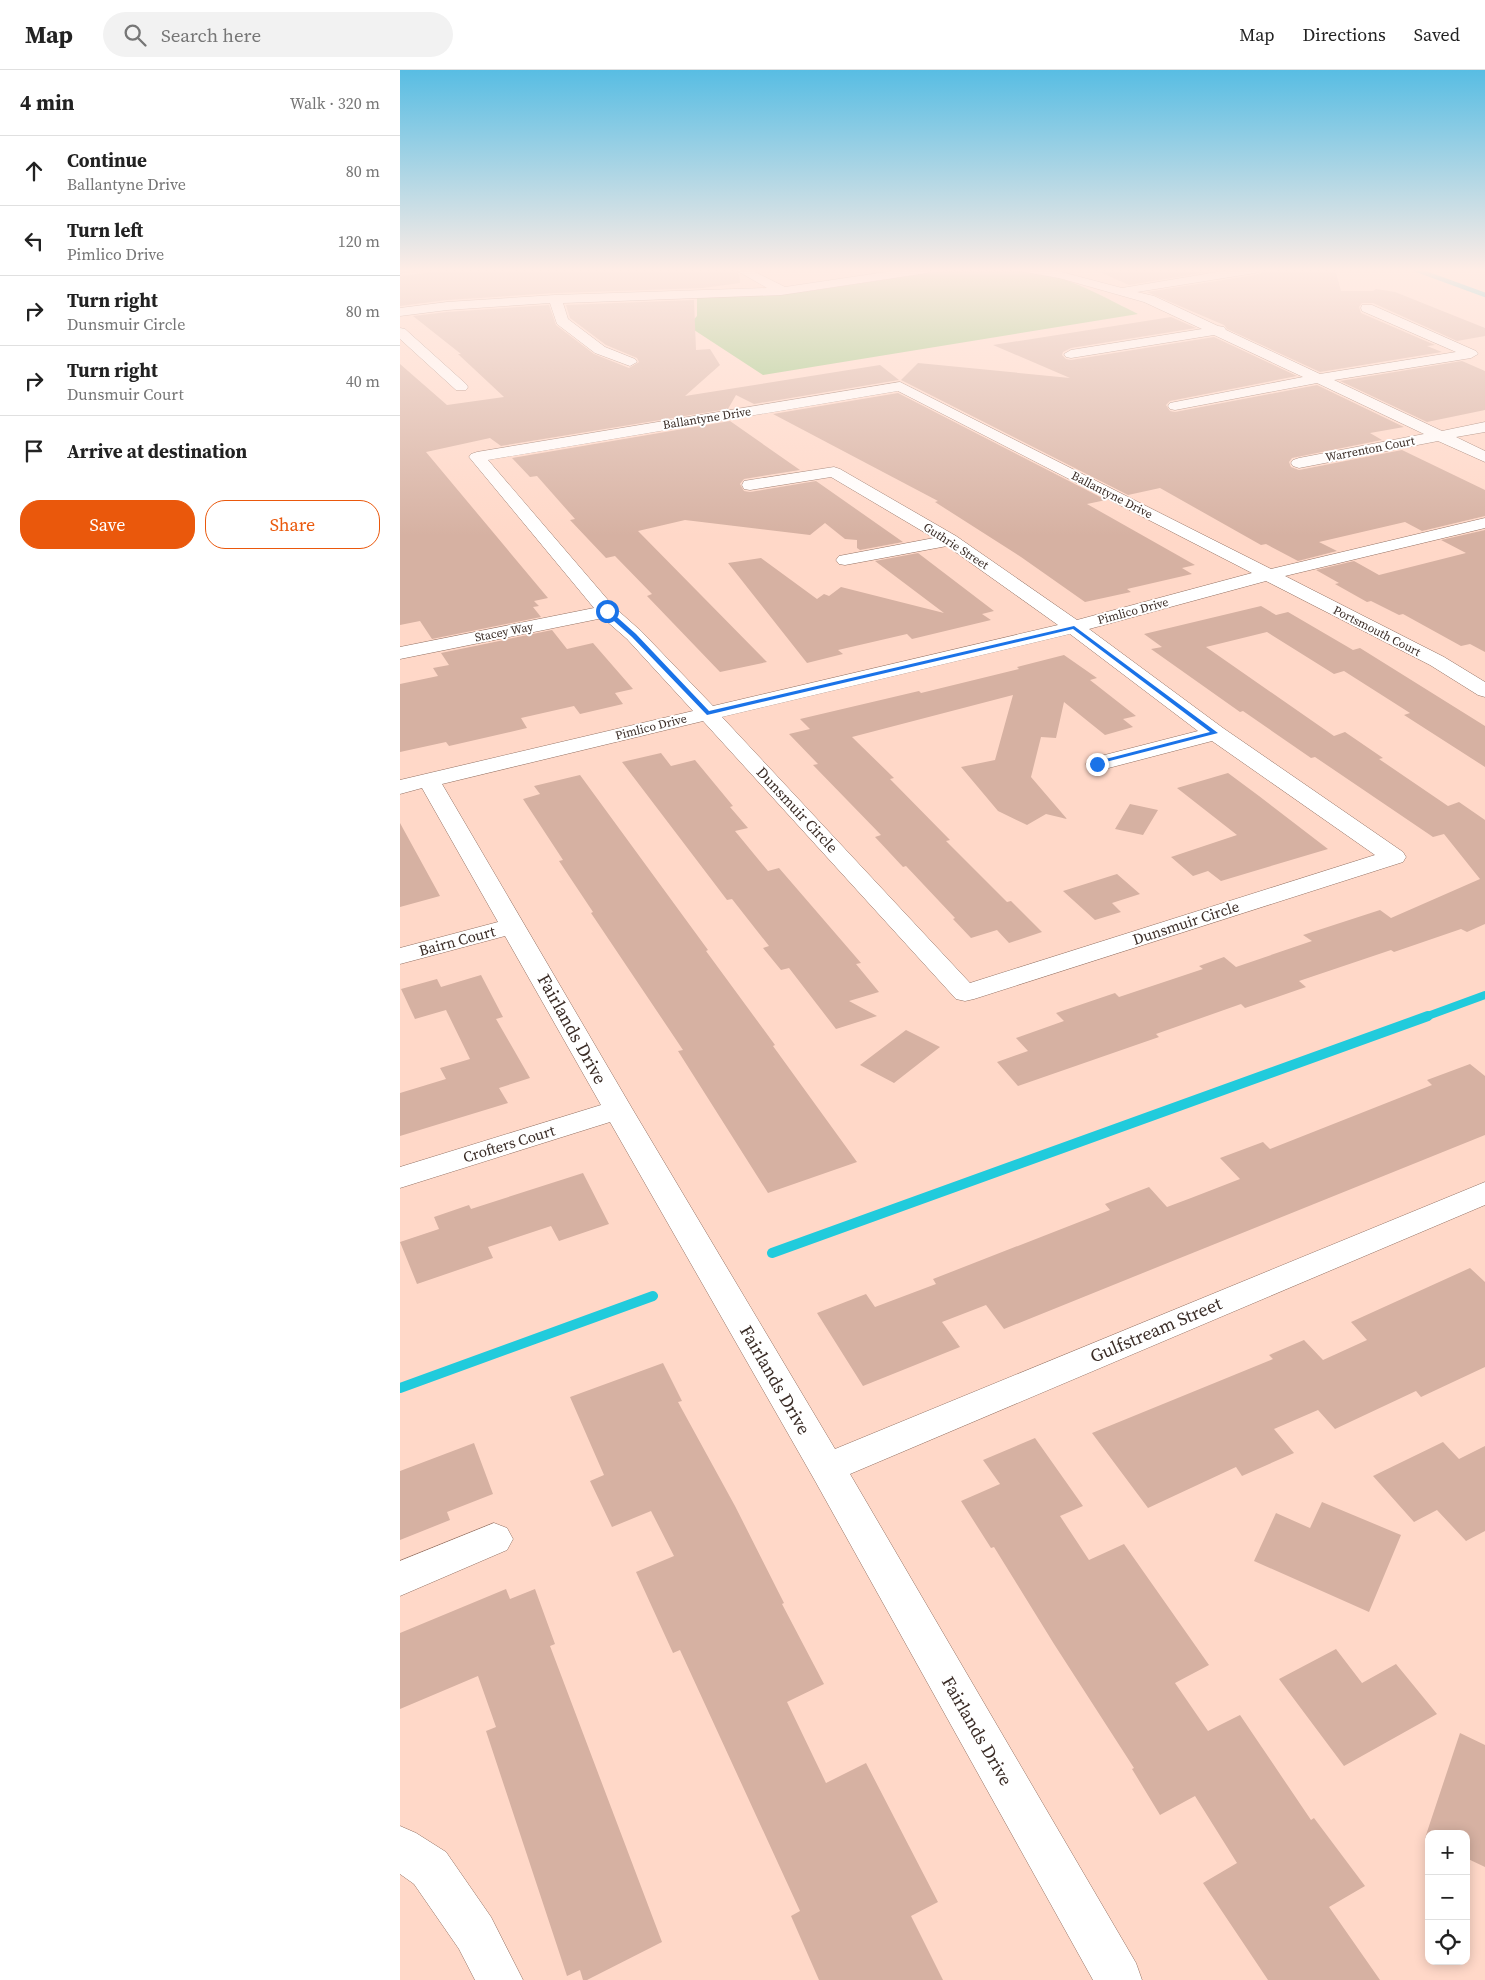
<!DOCTYPE html>
<html lang="en">
<head>
<meta charset="utf-8">
<style>
  body { margin:0; font-family:"Source Serif 4",serif; background:#f2f2f2; color:#222 }
  .controls { position:absolute; right:15px; bottom:15px; display:grid; overflow:hidden; border-radius:10px; box-shadow:0 2px 12px #0003 }
  .controls button { width:45px; height:45px; display:grid; place-items:center; padding:0; border:0; border-bottom:1px solid #e0e0e0; background:#fff; color:#222; font:25px sans-serif }
  .stop { position:absolute; width:15px; height:15px; margin:-11px; border:4px solid #1a73e8; border-radius:50%; background:#fff }
  .stop.end { background:#1a73e8; border-color:#fff; box-shadow:0 1px 5px #0008 }
  .list { margin:0; padding:0; list-style:none }
  h2 { display:flex; justify-content:space-between; align-items:center; height:65px; margin:0; padding:0 20px; font-size:21px }
  h2 small { font-size:16px; font-weight:400; color:#767676 }
  .list li { display:grid; grid-template-columns:32px 1fr auto; gap:15px; align-items:center; box-sizing:border-box; height:70px; padding:0 20px; border-top:1px solid #e0e0e0 }
  .list b { display:block; font-size:19px; white-space:nowrap }
  .list p { margin:0; font-size:16px; white-space:nowrap; color:#767676 }
  .list em { font-size:16px; font-style:normal; color:#767676 }
  .actions { display:flex; gap:10px; padding:15px 20px }
  .actions a { flex:1; padding:11px 0; border:1px solid #ea580c; border-radius:20px; text-align:center; font-size:18px; color:#ea580c }
  .actions .main { background:#ea580c; color:#fff }
  .icon { flex:none; width:28px; height:28px; fill:none; stroke:currentColor; stroke-width:2; stroke-linecap:round; stroke-linejoin:round }
  .map { position:relative; flex:none; width:1085px; height:1910px; overflow:hidden }
  header { display:flex; align-items:center; gap:30px; box-sizing:border-box; height:70px; padding:0 25px; background:#fff; border-bottom:1px solid #e0e0e0 }
  header strong { font-size:24px }
  nav { display:flex; gap:28px; margin-inline-start:auto; font-size:18px }
  .search { width:350px; height:45px; background:#f2f2f2; display:flex; align-items:center; gap:12px; box-sizing:border-box; padding:0 18px; border-radius:28px; color:#767676; font-size:19px }
  main { display:flex }
  aside { flex:1; background:#fff }
  .map>svg:first-child { display:block }
  .green { fill:#90c578 }
  .lines { fill:none; stroke-linecap:round; stroke-linejoin:round }
  .stream-far2 { stroke:#21cbdc; stroke-width:4.5 }
  .stream-far1 { stroke:#21cbdc; stroke-width:8 }
  .stream { stroke:#21cbdc; stroke-width:10 }
  .building { fill:#d6b1a2 }
  .minor-casing { stroke:#937163; stroke-width:1 }
  .minor { fill:#fff; fill-rule:evenodd }
  .route { fill:#1a73e8 }
  .labels { text-anchor:middle; stroke-width:4; stroke-linejoin:round; paint-order:stroke }
  .far-street-label { font-size:12px; fill:#3b2d27; stroke:#fff }
  .street-label { font-size:15px; fill:#3b2d27; stroke:#fff }
  .near-street-label { font-size:18px; fill:#3b2d27; stroke:#fff }
</style>
</head>
<body>
<header>
<strong>Map</strong>
<div class="search"><svg class="icon" aria-label="search" viewBox="0 0 24 24"><circle cx="10" cy="10" r="6"/><path d="M15 15l6 6"/></svg>Search here</div>
<nav><a>Map</a><a>Directions</a><a>Saved</a></nav>
</header>
<main>
<aside>
<h2>4 min<small>Walk · 320 m</small></h2>
<ul class="list">
<li><svg class="icon" aria-label="ahead" viewBox="0 0 24 24"><path d="M12 20V5M6 11l6-6 6 6"/></svg><div><b>Continue</b><p>Ballantyne Drive</p></div><em>80 m</em></li>
<li><svg class="icon" aria-label="left" viewBox="0 0 24 24"><path d="M17 20v-9H6M10 6l-5 5 5 5"/></svg><div><b>Turn left</b><p>Pimlico Drive</p></div><em>120 m</em></li>
<li><svg class="icon" aria-label="right" viewBox="0 0 24 24"><path d="M7 20v-9h11M14 6l5 5-5 5"/></svg><div><b>Turn right</b><p>Dunsmuir Circle</p></div><em>80 m</em></li>
<li><svg class="icon" aria-label="right" viewBox="0 0 24 24"><path d="M7 20v-9h11M14 6l5 5-5 5"/></svg><div><b>Turn right</b><p>Dunsmuir Court</p></div><em>40 m</em></li>
<li><svg class="icon" aria-label="arrive" viewBox="0 0 24 24"><path d="M6 21V4h12l-3 4 3 4H6"/></svg><div><b>Arrive at destination</b></div></li>
</ul>
<div class="actions"><a class="main">Save</a><a>Share</a></div>
</aside>
<div class="map">
<svg width="1085" height="1910" viewBox="0 0 1085 1910">
  <rect width="100%" height="100%" fill="#ffd8c8"/>
  <!-- green -->
  <path class="green" d="M556 199C594 199 636 197 671 212 694 221 716 233 738 244L363 305 288 256 297 246V228L403 222Z"/>
  <g class="lines">
    <!-- stream-far2 -->
    <path class="stream-far2" d="M1014 199 1085 225"/>
    <!-- stream-far1 -->
    <path class="stream-far1" d="M1025 947 1085 925"/>
    <!-- stream -->
    <path class="stream" d="M372 1183 1028 946
      M0 1318 253 1226"/>
  </g>
  <!-- building -->
  <path class="building" d="M56 199H332L339 204 340 213 303 218 155 223 47 230 0 236V206Z
    M693 199H826L729 215Z
    M863 199H935L941 221H973L976 219 995 222 1085 258V266L1057 271 973 233H962L959 237 961 243 1035 275 1027 276 1042 282 920 302 827 259 824 255 747 222 855 205 861 203Z
    M294 230 296 280 310 279 320 295 285 326 480 295 499 310 354 334 336 325 328 339 101 376 90 368 26 382 148 528 134 531 139 536 133 537 141 547 32 569 20 551 0 555V294L47 335 104 327 58 284H61L13 246 47 242 149 235 156 255 194 284 229 298 239 292 237 288 206 275 170 248 166 235Z
    M771 247 796 258 671 278 663 282 662 285 666 289 671 290 814 267 897 306 770 331 766 335 770 341 775 342 917 315 1004 357 970 363 982 370 892 388 889 392 891 397 899 400 1002 380 1085 420V446L1022 461 1005 452 919 472 937 481 898 491 866 474 861 475 760 418 728 425 501 310 518 293 670 308 593 275Z
    M1062 291 1085 301V340L1027 352 940 311Z
    M498 323 706 430 687 434 795 495 782 498 792 504 727 519 731 522 685 532 621 487 535 432 538 431 373 344Z
    M330 351 400 400 344 409 340 414 344 421 350 422 416 411 503 472 460 480 457 478V470L445 469 425 453 410 465 285 450 238 461 367 592 320 602 247 526 252 524 215 486 206 488 170 450 175 449 137 406 130 407 112 388Z
    M1085 460V582L1070 574 1061 576 1003 544 999 545 971 531 967 532 935 514 939 513 916 500 954 491 979 505 1066 483 1041 470Z
    M518 483 594 541 582 544 591 550 512 569 507 564 438 580 443 584 407 593 328 493 361 488 417 529 424 524 429 526 441 517 544 543 475 491Z
    M861 536 876 545 888 542 953 580 960 578 1085 656V697L1004 645 1010 643 944 601 934 604 867 562 806 577 934 666 945 662 983 688 979 689 1048 736 1059 732 1085 750V854L1067 862 1061 859 994 882 991 880 899 911 906 917 845 938 841 934 756 964 759 967 618 1016 597 992 628 981 616 968 664 951 656 943 715 923 719 927 803 899 799 896 824 887 836 897 912 871 903 865 980 840 991 848 1080 809 1044 764 1033 767 915 687 911 688 843 641 840 642 751 579 762 577 744 564Z
    M152 560 167 579 193 573 233 619 215 623 223 634 180 644 174 636 121 648 127 658 49 676 46 672 0 682V614L38 606 33 598 49 595 41 583Z
    M664 585 697 608 690 610 736 646 723 649 733 657 705 665 664 632 656 668 641 667 631 707 667 749 646 744 627 755 598 741 561 697 595 690 613 625 452 667 494 708 490 709 550 770 546 771 607 832 611 831 642 862 609 873 597 860 571 868 553 849 555 848 506 796 503 797 475 767 481 765 413 695 418 694 389 664 410 659 400 649 519 621 521 623 619 599 617 597Z
    M261 683 271 696 295 690 333 736 330 737 348 758 335 761 368 801 379 798 461 893 456 894 479 922 449 931 477 946 436 959 389 898 381 900 363 878 369 876 332 829 327 830 222 692Z
    M828 703 859 726 928 779 821 811 808 801 793 806 771 787 837 765 777 718Z
    M180 705 308 880 306 881 375 975 373 976 457 1092 368 1123 278 981 283 980 191 843 193 842 159 791 163 790 123 729 140 724 134 716Z
    M730 734 758 740 743 765 715 759Z
    M0 753 40 826 0 837Z
    M717 804 740 824 712 833 721 842 695 850 663 821Z
    M81 905 103 947 96 949 130 1008 99 1018 108 1033 0 1066V1023L46 1009 40 998 70 989 46 940 15 949 1 919 37 909 41 917Z
    M506 960 540 977 494 1013 460 995Z
    M1070 994 1085 1006V1065L604 1259 586 1235 542 1252 560 1277 463 1316 417 1243 466 1224 475 1237 536 1214 533 1209 710 1140 705 1134 749 1117 767 1137 791 1128 840 1109 820 1088 863 1072 870 1079 1032 1015 1027 1010Z
    M183 1103 209 1154 159 1171 151 1156 88 1177 93 1188 17 1214 0 1172 39 1159 34 1147 69 1135 71 1139Z
    M1070 1198 1085 1212V1297L1021 1327 1016 1321 935 1359 918 1340 874 1359 894 1383 842 1406 836 1397 748 1438 692 1363 873 1289 869 1285 904 1270 923 1290 967 1270 951 1252Z
    M263 1293 282 1331 278 1332 335 1436 384 1533 382 1534 424 1614 387 1632 426 1713 466 1693 538 1832 511 1846 543 1910H419L391 1846 400 1841 280 1580 273 1583 236 1502 274 1486 251 1441 212 1457 190 1411 204 1405 170 1327Z
    M635 1368 683 1436 660 1446 689 1490 724 1474 809 1595 775 1613 808 1661 840 1645 911 1750 914 1748 965 1816 929 1837 980 1910H868L803 1813 837 1793 795 1726 760 1745 732 1699 734 1698 654 1574 594 1477 591 1478 561 1431 600 1414 583 1390Z
    M1043 1372 1059 1389 1085 1376V1461L1066 1471 1037 1440 1014 1452 973 1406Z
    M74 1373 93 1424 47 1442 50 1450 0 1470V1401Z
    M922 1432 1001 1465 969 1542 854 1491 876 1443 910 1458Z
    M106 1519 110 1529 135 1519 155 1574 150 1576 262 1872 187 1910H183L180 1900 167 1906 86 1661 96 1657 78 1606 0 1639V1563Z
    M936 1579 962 1613 996 1594 1037 1644 944 1696 879 1609Z
    M1060 1663 1085 1675V1797L1066 1788V1764H1029V1769L1025 1768Z"/>
  <g class="lines">
    <defs>
      <path id="minor" d="M0 199H8L6 202 0 203Z
        M334 199H349L385 217 506 199H533L527 203 381 225 163 233 168 249 205 277 235 289 237 292 230 296 195 283 157 254 150 233 47 240 0 246V238L47 232 155 225 367 218Z
        M623 199H650L722 218 835 199H861L859 202 855 203 737 222 754 226 818 256 824 257 826 260 920 304 1056 282 962 241 961 238 962 235H972L1076 281 1078 284 1071 288 934 310 1042 361 1085 352V362L1056 367 1085 381V392L1038 371 899 398 893 396 891 393 893 390 899 388 1024 364 917 313 775 340 770 339 768 336 770 333 775 332 903 307 814 265 671 288 666 287 664 284 671 280 802 259 744 232 659 208 625 202Z
        M0 258 5 259 66 314 68 317 66 320H56L0 269Z
        M500 312 871 499 1085 448V458L885 506 1044 587 1085 612V627L1078 625 1030 595 866 511 689 559 823 658 1003 782 1006 787 1003 792 574 929 565 931 556 929 303 651 42 714 233 1040 435 1379 1085 1112V1135L450 1404 736 1893 742 1910H693L414 1409 210 1052 0 1118V1097L201 1035 105 866 0 894V878L98 852 22 718 0 724V710L293 641 227 569 203 548 0 589V577L194 538 69 387 71 384 77 382ZM498 321 852 503 677 550 556 466 440 399 434 397 350 410 344 411 342 415 344 419 350 420 431 407 534 468 439 486 436 490 439 494 445 495 547 476 658 555 313 636 241 561 214 537 88 390ZM670 564 798 661 689 689 686 694 689 699 697 701 812 671 975 785 570 913 322 647Z
        M94 1453 107 1458 113 1469 107 1480 0 1526V1491Z
        M0 1756 16 1763 46 1782 91 1847 123 1910H75L59 1879 14 1814 0 1804Z"/>
    </defs>
    <!-- minor casing -->
    <use href="#minor" class="minor-casing"/>
    <!-- minor -->
    <use href="#minor" class="minor"/>
  </g>
  <!-- sky -->
  <linearGradient id="sky" x2="0" y2="1"><stop stop-color="#58bde3"/><stop offset="0.43" stop-color="#ffede6"/><stop offset="1" stop-color="#ffede6" stop-opacity="0"/></linearGradient>
  <rect width="1085" height="466" fill="url(#sky)"/>
  <!-- route -->
  <path class="route" d="M205 540H209L236 564 309 641 674 556 818 663 694 695V692L810 662 673 559 307 645 232 567 205 543Z"/>
  <g class="labels">
    <!-- far-street labels -->
    <g class="far-street-label">
      <text transform="translate(307 348) rotate(-9)" y="4">Ballantyne Drive</text>
      <text transform="translate(970 379) rotate(-11)" y="4">Warrenton Court</text>
      <text transform="translate(712 425) rotate(27)" y="4">Ballantyne Drive</text>
      <text transform="translate(556 476) rotate(33)" y="4">Guthrie Street</text>
      <text transform="translate(733 541) rotate(-15)" y="4">Pimlico Drive</text>
      <text transform="translate(977 561) rotate(27)" y="4">Portsmouth Court</text>
      <text transform="translate(104 562) rotate(-11)" y="4">Stacey Way</text>
      <text transform="translate(251 657) rotate(-14)" y="4">Pimlico Drive</text>
    </g>
    <!-- street labels -->
    <g class="street-label">
      <text transform="translate(397 740) rotate(47)" y="5">Dunsmuir Circle</text>
      <text transform="translate(786 853) rotate(-18)" y="5">Dunsmuir Circle</text>
      <text transform="translate(57 871) rotate(-15)" y="5">Bairn Court</text>
      <text transform="translate(109 1074) rotate(-17)" y="5">Crofters Court</text>
    </g>
    <!-- near-street labels -->
    <g class="near-street-label">
      <text transform="translate(172 959) rotate(61)" y="6">Fairlands Drive</text>
      <text transform="translate(756 1260) rotate(-23)" y="6">Gulfstream Street</text>
      <text transform="translate(375 1310) rotate(60)" y="6">Fairlands Drive</text>
      <text transform="translate(577 1661) rotate(60)" y="6">Fairlands Drive</text>
    </g>
  </g>
</svg>
<div class="controls">
<button>+</button>
<button>−</button>
<button><svg class="icon" aria-label="locate" viewBox="0 0 24 24"><circle cx="12" cy="12" r="6"/><path d="M12 2v4M12 18v4M2 12h4M18 12h4"/></svg></button>
</div>
<div class="stop" style="left:207px;top:541px"></div>
<div class="stop end" style="left:697px;top:694px"></div>
</div>
</main>
</body>
</html>
